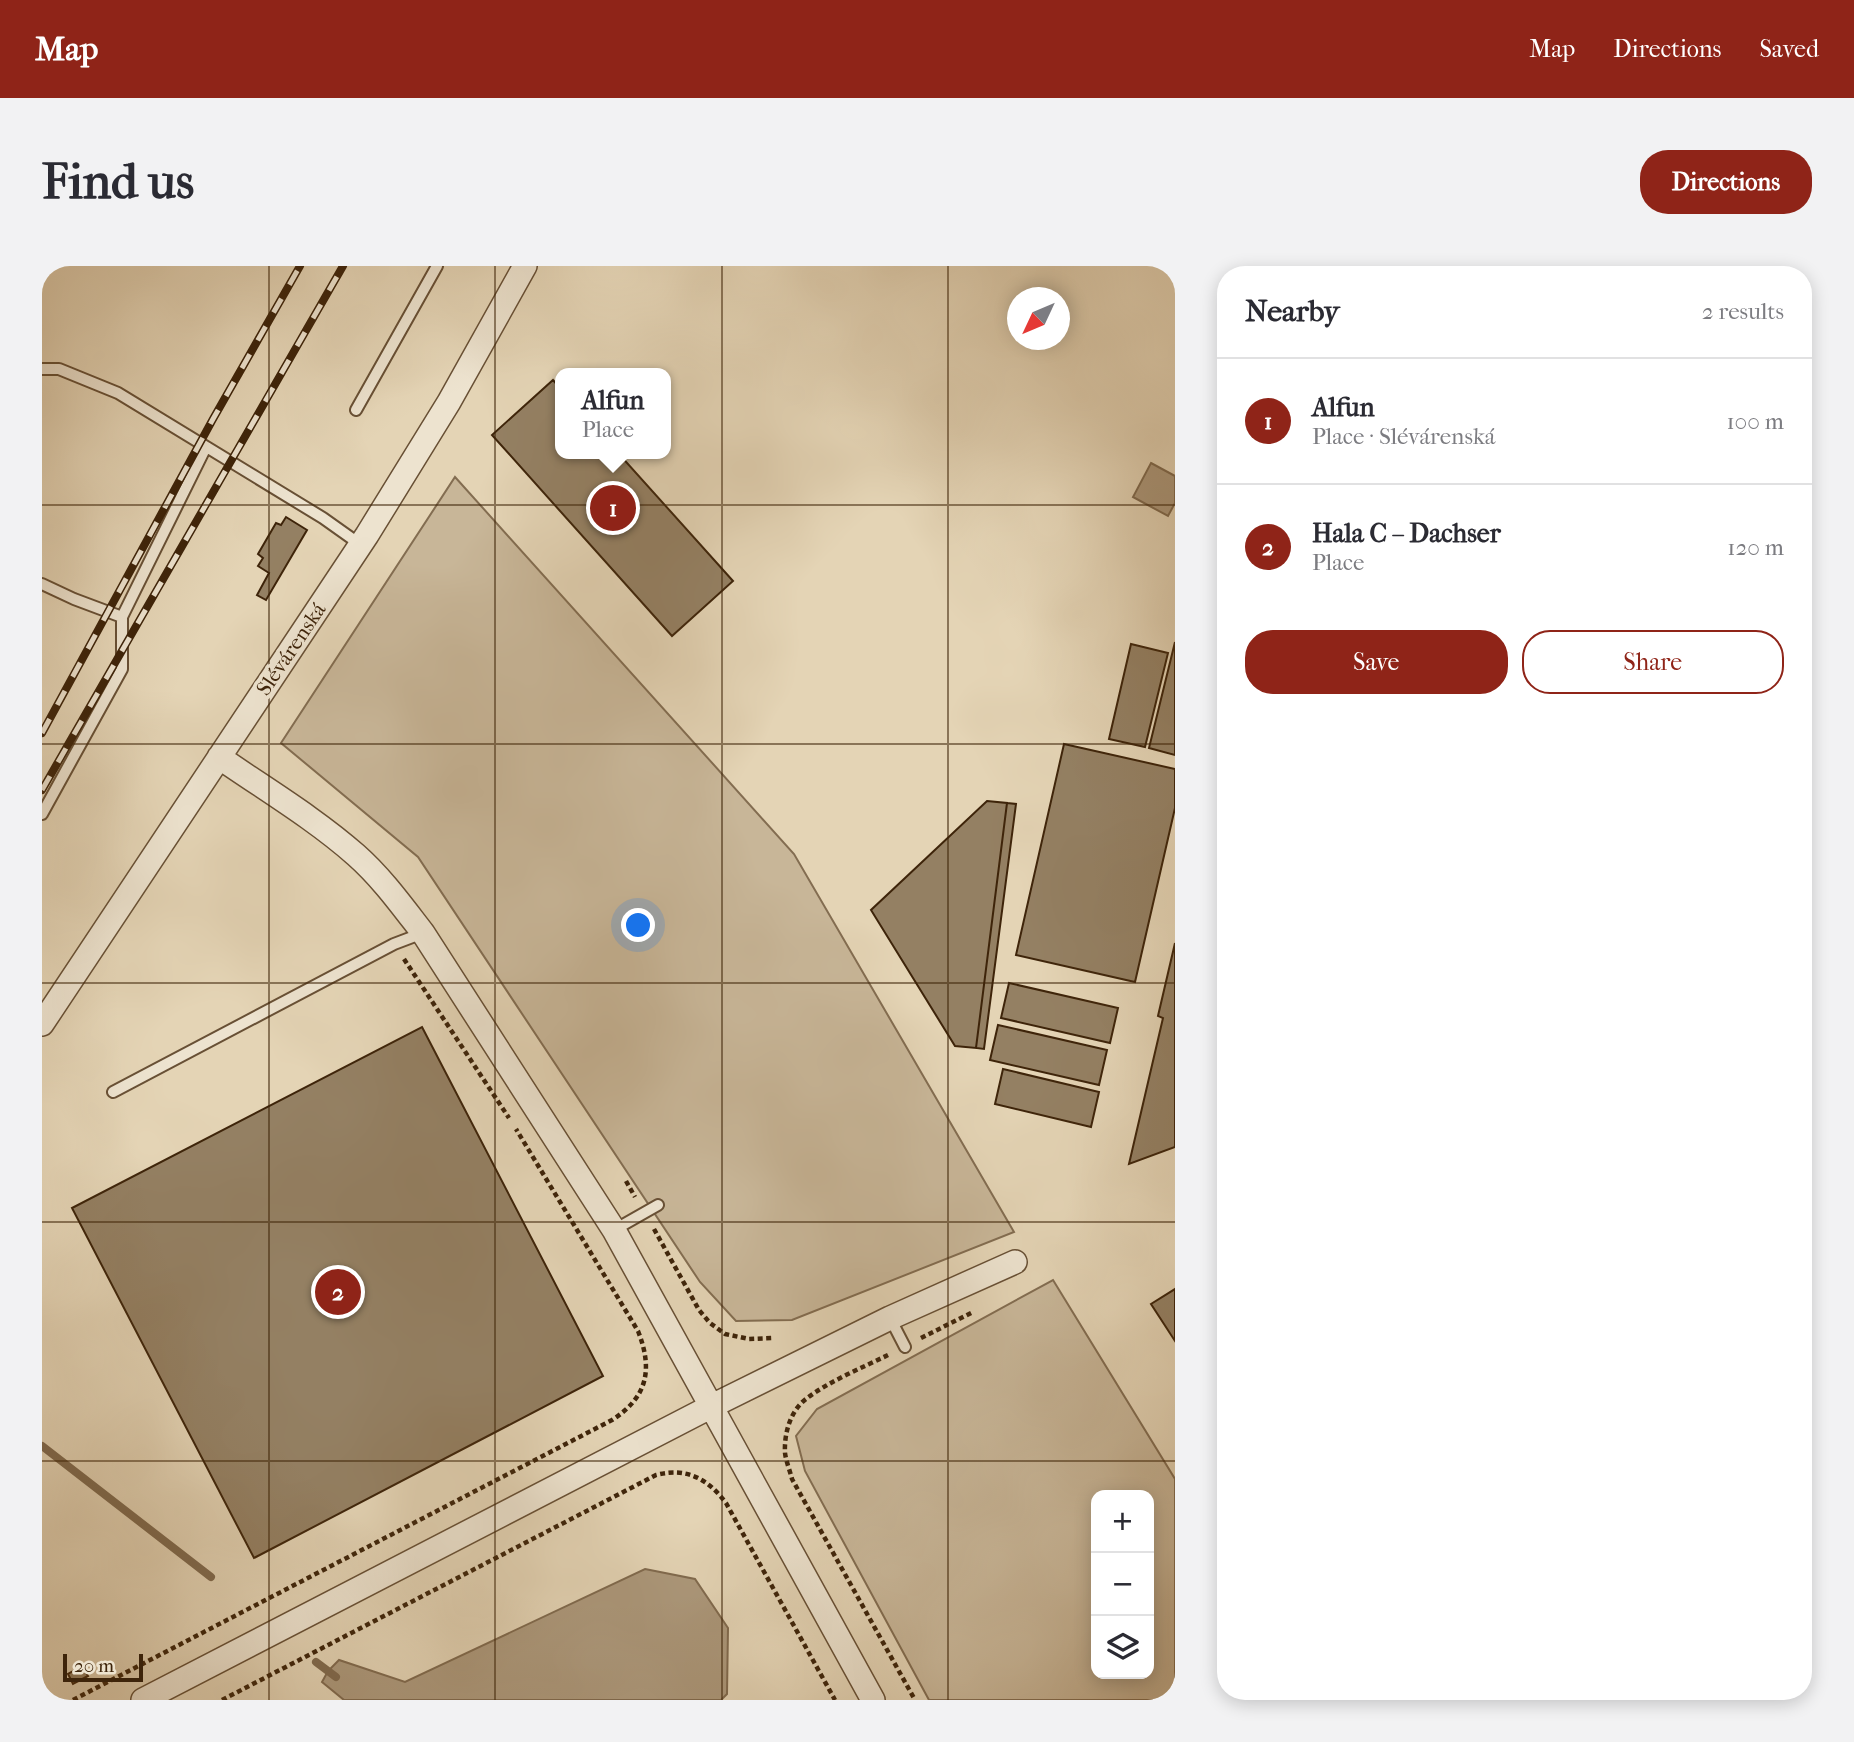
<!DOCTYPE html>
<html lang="en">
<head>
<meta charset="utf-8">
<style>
  body { margin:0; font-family:"IM FELL French Canon",serif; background:#f2f2f3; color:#2b2b33 }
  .controls { position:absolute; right:21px; bottom:21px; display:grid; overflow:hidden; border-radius:14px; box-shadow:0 4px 18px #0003 }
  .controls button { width:63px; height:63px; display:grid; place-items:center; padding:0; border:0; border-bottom:2px solid #e1e1e2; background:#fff; color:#2b2b33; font:35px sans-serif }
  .compass { position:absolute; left:965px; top:21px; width:63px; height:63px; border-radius:50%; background:#fff; box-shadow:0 4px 18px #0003; rotate:226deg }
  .scale { position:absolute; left:21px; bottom:18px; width:80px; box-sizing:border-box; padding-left:7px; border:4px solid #3e240a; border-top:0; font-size:19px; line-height:24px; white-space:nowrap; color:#3e240a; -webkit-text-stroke:5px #ede3cf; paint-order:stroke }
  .you { position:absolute; left:597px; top:660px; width:24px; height:24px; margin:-18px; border:5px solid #fff; border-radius:50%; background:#1a73e8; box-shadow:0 0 0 10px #1a73e833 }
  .badge { display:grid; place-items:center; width:46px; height:46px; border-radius:50%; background:#8f2418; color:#fff; font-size:23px; font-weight:700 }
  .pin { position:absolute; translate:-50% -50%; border:4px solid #fff; box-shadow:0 2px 7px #0006 }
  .popup { position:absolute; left:513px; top:102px; width:116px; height:91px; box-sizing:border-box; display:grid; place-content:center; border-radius:14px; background:#fff; filter:drop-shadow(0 2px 5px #0005); font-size:23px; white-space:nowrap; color:#7c7c81 }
  .popup b { font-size:26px; color:#2b2b33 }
  .popup::after { content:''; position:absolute; left:50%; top:100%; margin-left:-14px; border:14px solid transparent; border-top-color:#fff }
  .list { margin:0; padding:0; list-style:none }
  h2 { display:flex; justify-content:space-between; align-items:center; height:91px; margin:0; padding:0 28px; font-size:30px }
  h2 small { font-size:23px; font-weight:400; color:#7c7c81 }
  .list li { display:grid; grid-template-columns:46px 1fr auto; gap:21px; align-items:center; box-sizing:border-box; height:126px; padding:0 28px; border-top:2px solid #e1e1e2 }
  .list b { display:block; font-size:26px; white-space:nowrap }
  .list p { margin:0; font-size:23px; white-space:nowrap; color:#7c7c81 }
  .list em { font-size:23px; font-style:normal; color:#7c7c81 }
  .actions { display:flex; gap:14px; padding:21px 28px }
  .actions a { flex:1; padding:16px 0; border:2px solid #8f2418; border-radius:28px; text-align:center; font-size:24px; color:#8f2418 }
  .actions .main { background:#8f2418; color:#fff }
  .icon { flex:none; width:38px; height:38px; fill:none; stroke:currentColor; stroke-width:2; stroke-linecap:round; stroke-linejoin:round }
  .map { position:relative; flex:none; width:1133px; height:1434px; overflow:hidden; border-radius:28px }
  header { display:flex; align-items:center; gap:42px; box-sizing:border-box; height:98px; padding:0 35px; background:#8f2418; color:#fff }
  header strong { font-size:33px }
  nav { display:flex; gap:38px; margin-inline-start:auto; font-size:24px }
  .intro { display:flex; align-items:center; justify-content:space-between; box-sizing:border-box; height:168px; padding:0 42px }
  h1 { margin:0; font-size:49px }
  .button { padding:18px 32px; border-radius:28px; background:#8f2418; color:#fff; font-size:24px; font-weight:700 }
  main { display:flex; gap:42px; padding:0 42px }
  aside { flex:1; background:#fff; border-radius:28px; box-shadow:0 4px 18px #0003 }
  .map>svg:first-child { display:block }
  .green { fill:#c8b698; stroke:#836d51; stroke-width:2; fill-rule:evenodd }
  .water { fill:#ac987b; stroke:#806a4e; stroke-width:2 }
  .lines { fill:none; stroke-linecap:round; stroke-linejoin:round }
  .stream { stroke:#806a4e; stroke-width:8 }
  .building { fill:#948063; stroke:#3e240a; stroke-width:2 }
  .service-casing { stroke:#685035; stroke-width:14 }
  .minor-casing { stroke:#685035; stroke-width:26 }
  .path { stroke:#3e240a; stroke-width:4.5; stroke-dasharray:5 3.5; stroke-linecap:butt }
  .service { stroke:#ede3cf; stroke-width:10 }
  .minor { stroke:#ede3cf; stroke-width:23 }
  .rail-casing { stroke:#3e240a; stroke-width:8 }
  .rail { stroke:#ede3cf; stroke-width:5; stroke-dasharray:16; stroke-linecap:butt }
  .grid { fill:none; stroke:#3e240a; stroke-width:2; stroke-opacity:0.55 }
  .labels { text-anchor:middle; stroke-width:7; stroke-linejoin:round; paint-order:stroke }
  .street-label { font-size:21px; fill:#3e240a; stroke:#ede3cf }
</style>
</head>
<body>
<header>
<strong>Map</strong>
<nav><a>Map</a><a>Directions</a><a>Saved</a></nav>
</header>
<div class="intro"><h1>Find us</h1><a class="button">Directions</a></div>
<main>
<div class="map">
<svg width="1133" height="1434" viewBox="0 0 1133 1434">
  <rect width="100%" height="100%" fill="#e4d4b5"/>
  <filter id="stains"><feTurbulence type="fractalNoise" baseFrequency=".00286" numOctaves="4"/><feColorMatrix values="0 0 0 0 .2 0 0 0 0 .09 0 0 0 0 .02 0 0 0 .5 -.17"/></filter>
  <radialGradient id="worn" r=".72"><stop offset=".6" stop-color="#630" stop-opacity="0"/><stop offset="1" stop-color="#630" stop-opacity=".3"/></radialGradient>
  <!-- green -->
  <path class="green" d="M413 211 752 588 972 966 750 1054 694 1055 658 1016 376 591 239 477Z
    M1011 1014 1133 1213V1434H887L763 1205 754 1170 775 1143ZM1054 1229H1107V1408H1054Z"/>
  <!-- water -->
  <path class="water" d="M1109 197 1133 210V237L1126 250 1091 231Z
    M603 1303 653 1313 686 1362 685 1428 679 1434H302L280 1416 286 1405 297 1394 363 1416Z"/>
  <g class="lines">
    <!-- stream -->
    <path class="stream" d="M0 1180 169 1311
      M274 1396 294 1411"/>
  </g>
  <!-- building -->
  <path class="building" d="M511 114 518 122V188H577L691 315 630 370 450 169Z
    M244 251 265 264 224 334 215 329 227 307 216 300 221 292 216 288 234 257 239 259Z
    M1133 376V489L1107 482Z
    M1089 378 1126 387 1103 481 1067 473Z
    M1022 478 1133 503V542L1093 716 974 689Z
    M945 535 965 537 934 782 913 780 829 644Z
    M965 537 974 538 942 783 934 782Z
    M1133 677V881L1087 898 1121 752 1116 750Z
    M967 717 1076 742 1068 777 959 752Z
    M956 759 1065 784 1057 819 948 794Z
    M380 761 561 1110 212 1292 30 942Z
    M961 803 1057 826 1049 861 953 838Z
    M1133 1023V1075L1109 1038Z
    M40 1400 46 1410 31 1418 26 1408Z"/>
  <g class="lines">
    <defs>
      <path id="service" d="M0 103H17L76 127 281 252 319 279
        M314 144 395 0
        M0 318 32 333 80 351 164 181
        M0 548 80 403V351
        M71 826 352 678 381 667
        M572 964 616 939
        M848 1052 863 1081"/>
      <path id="minor" d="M177 491C223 523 272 552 314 589 340 612 360 640 381 667L572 964 831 1434
        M0 758 325 269 407 136 483 0
        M101 1434 670 1140 848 1052 973 996"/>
    </defs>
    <!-- service casing -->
    <use href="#service" class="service-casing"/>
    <!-- minor casing -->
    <use href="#minor" class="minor-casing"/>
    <!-- path -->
    <path class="path" d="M362 693 467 852
      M584 915 593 931
      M612 963 657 1044 668 1057 683 1068 707 1073 731 1072
      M879 1072 931 1046
      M846 1089C820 1102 787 1115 764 1133 748 1145 742 1168 743 1187 744 1195 748 1205 750 1213L873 1434
      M31 1434 570 1154C606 1131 611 1103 596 1065L474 863
      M180 1434 614 1209C645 1201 666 1213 684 1237L793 1434"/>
    <!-- service -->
    <use href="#service" class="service"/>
    <!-- minor -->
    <use href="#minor" class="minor"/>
    <defs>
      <path id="rail" d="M0 467 171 153 258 0
        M0 524 301 0"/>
    </defs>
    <!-- rail casing -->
    <use href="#rail" class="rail-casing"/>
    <!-- rail -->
    <use href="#rail" class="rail"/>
  </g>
  <!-- grid -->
  <path class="grid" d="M227 0V1434M453 0V1434M680 0V1434M906 0V1434M0 239H1133M0 478H1133M0 717H1133M0 956H1133M0 1195H1133"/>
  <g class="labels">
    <!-- street labels -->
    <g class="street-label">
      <text transform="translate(249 383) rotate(-56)" y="7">Slévárenská</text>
    </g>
  </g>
  <rect width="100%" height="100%" filter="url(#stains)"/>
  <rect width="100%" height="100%" fill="url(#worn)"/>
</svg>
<div class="controls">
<button>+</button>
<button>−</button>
<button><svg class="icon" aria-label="layers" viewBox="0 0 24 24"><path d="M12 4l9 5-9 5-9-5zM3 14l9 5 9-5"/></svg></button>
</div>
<svg class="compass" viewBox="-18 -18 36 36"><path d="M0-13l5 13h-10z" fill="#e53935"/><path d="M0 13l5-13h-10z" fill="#7c7c81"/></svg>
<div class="scale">20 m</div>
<div class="you"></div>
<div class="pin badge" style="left:571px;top:242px">1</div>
<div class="popup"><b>Alfun</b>Place</div>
<div class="pin badge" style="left:296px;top:1026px">2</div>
</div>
<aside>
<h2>Nearby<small>2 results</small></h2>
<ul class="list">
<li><span class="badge">1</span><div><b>Alfun</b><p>Place · Slévárenská</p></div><em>100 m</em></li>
<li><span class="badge">2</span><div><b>Hala C – Dachser</b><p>Place</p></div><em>120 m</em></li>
</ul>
<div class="actions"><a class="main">Save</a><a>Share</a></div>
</aside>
</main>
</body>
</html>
